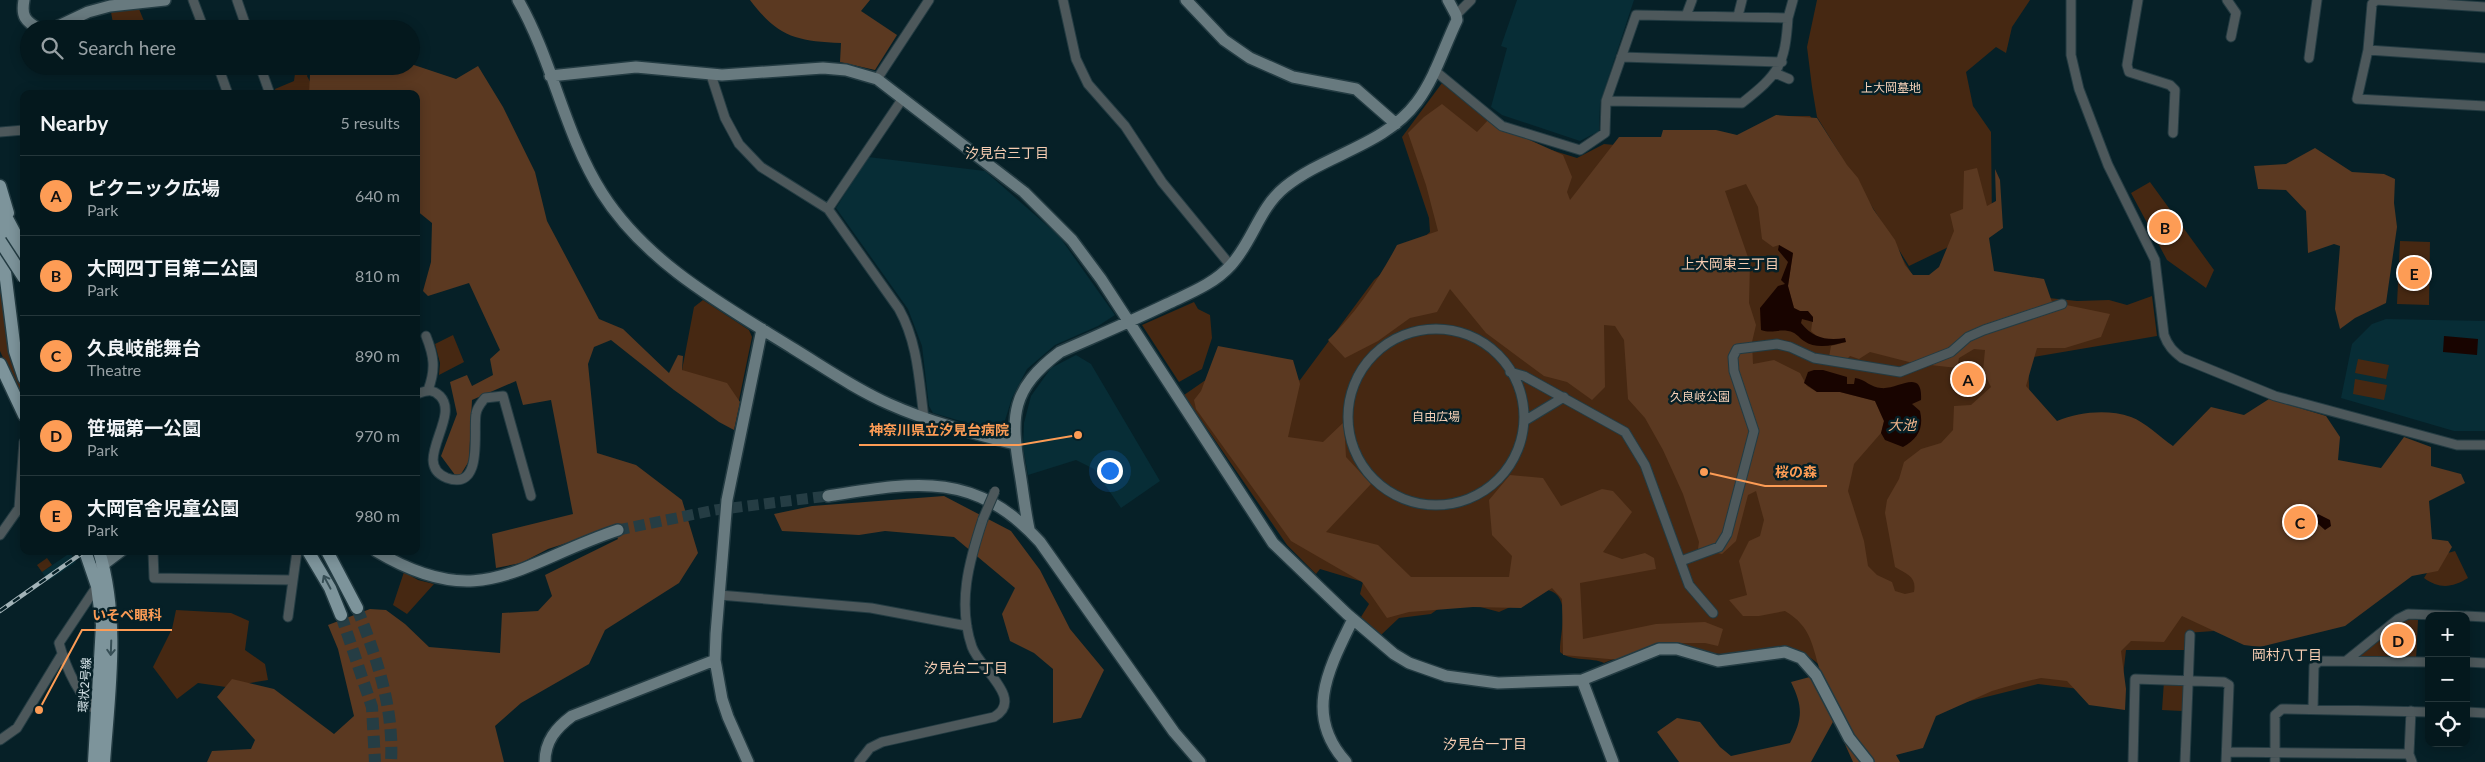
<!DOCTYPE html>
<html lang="en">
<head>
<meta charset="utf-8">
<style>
  body { margin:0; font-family:Lato,"Noto Sans JP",sans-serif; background:#12252a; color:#f1f3f6 }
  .controls { position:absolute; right:15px; bottom:15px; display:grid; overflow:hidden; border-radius:10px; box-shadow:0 2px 12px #0003 }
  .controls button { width:45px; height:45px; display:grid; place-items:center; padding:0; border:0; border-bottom:1px solid #25373b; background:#04181d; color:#f1f3f6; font:25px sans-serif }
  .you { position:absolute; left:1109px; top:470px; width:18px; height:18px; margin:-12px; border:4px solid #fff; border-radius:50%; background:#1a73e8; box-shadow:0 0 0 8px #1a73e833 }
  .badge { display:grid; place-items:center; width:32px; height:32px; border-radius:50%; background:#fd9c55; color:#111; font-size:16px; font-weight:700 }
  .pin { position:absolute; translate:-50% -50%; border:2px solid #fff; box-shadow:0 1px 5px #0006 }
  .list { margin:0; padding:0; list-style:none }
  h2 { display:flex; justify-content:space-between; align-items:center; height:65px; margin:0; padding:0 20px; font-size:21px }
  h2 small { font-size:16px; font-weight:400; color:#97a0a4 }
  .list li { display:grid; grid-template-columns:32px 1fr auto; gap:15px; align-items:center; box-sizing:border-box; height:80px; padding:0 20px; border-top:1px solid #25373b }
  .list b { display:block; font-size:19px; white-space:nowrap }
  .list p { margin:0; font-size:16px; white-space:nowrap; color:#97a0a4 }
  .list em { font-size:16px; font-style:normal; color:#97a0a4 }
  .icon { flex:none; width:28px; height:28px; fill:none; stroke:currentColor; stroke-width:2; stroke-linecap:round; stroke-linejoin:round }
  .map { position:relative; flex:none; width:2485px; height:762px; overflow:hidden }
  .search { position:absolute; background:#04181d; box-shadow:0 2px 12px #0003; left:20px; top:20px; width:400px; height:55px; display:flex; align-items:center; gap:12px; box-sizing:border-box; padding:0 18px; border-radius:28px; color:#97a0a4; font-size:19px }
  .panel { position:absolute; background:#04181d; box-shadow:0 2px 12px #0003; left:20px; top:90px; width:400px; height:465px; border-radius:10px }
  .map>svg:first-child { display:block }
  .built { fill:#072d36 }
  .green { fill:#462812 }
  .forest { fill:#5b3921; fill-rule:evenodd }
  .water { fill:#180400 }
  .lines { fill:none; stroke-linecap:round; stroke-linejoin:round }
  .secondary-tunnel { stroke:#253d44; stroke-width:11; stroke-dasharray:11 5.5; stroke-linecap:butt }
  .primary-tunnel { stroke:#253d44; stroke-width:12; stroke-dasharray:12 6; stroke-linecap:butt }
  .street-casing { stroke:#233b42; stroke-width:11 }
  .secondary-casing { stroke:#233b42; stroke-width:14 }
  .primary-casing { stroke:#233b42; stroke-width:15 }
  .street { stroke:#4d585b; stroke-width:9 }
  .secondary { stroke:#687a7f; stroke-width:11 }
  .primary { stroke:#7d949b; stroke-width:12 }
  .rail-casing { stroke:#a2b3b8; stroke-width:4.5 }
  .rail { stroke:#062027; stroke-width:2.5; stroke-dasharray:8; stroke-linecap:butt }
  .street-bridge-casing { stroke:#233b42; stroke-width:11; stroke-linecap:butt }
  .primary-bridge-casing { stroke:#233b42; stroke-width:15; stroke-linecap:butt }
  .street-bridge { stroke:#4d585b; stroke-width:9 }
  .primary-bridge { stroke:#7d949b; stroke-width:12 }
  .oneway { stroke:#364e55 }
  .labels { text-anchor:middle; stroke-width:5; stroke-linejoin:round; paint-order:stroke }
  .park-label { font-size:12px; fill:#f8d2b9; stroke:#062027 }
  .street-label { font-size:12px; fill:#d6e4e9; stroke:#062027 }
  .neighbourhood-label { font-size:14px; fill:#f7cdb2; stroke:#062027 }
  .water-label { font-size:14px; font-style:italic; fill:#f3b68c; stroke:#062027 }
  .leader { fill:none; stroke:#fd9c55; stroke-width:2 }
  .callout-dot { fill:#fd9c55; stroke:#062027; stroke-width:2 }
  .callout-label { font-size:14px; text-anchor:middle; font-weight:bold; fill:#fd9c55; stroke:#062027; stroke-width:5; stroke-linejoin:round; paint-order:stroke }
</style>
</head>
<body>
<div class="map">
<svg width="2485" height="762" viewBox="0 0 2485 762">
  <rect width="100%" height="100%" fill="#062027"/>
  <!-- built -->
  <path class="built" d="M1517 0H1634L1600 103 1599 131 1580 141 1502 115 1491 107 1507 48 1501 46Z
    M868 157 985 171 1059 236 1115 315 1098 326 1055 345 1027 369 1012 398 1002 430 995 431 933 413 929 406 922 346 908 309 836 208Z
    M2386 319 2485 321V431H2454L2341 398 2352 344 2372 324Z
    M1076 355 1091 364 1160 481 1121 508 1094 469 1076 460 1028 475 1023 447 1024 423 1031 396 1051 368Z
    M70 553 76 562 48 581 42 572Z"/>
  <!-- green -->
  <path class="green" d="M1817 0H2030L2012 27 2006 53 1996 47 1966 72 1973 106 1991 132 1992 226 1909 266 1866 197 1913 276 1983 291 2077 301 2109 300 2127 305 2152 296 2157 336 2028 358 2030 412 2214 631 2186 633 2184 650H2126L2121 694 2038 684 1934 710 1827 673C1792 633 1765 655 1721 654 1704 654 1687 642 1670 642 1650 642 1623 656 1604 663 1592 657 1571 662 1560 652 1559 634 1573 596 1548 590L1499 612 1473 605 1442 606 1431 614 1399 618 1381 635 1361 617 1369 604 1360 594 1363 582 1320 569 1316 574 1287 545 1184 395 1223 368 1271 386 1300 380 1374 280 1430 232 1429 218 1402 137 1442 83 1490 118V131L1577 158 1604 144 1705 153 1789 116H1810L1841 156 1817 117 1812 87 1807 47Z
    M139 9 144 21 138 29H114L111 12Z
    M296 66H311L307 76 314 89 304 94H276L275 89 294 81Z
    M2150 182 2214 270 2206 288 2167 260 2131 193Z
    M2400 241 2430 242 2429 305 2397 304Z
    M0 281 13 359 24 395V403L0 351Z
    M703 300 749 330 752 337 733 429 682 370 694 307Z
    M1194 302 1198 309 1210 315 1212 338 1202 369 1179 382 1142 325Z
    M453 335 464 362 439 375 440 363 435 344Z
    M2358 359 2389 365 2386 379 2355 373Z
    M2355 379 2387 385 2384 400 2353 394Z
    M2455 551 2468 578C2452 588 2439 589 2424 578L2437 556Z
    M47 558 52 565 42 572 37 565Z
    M404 572 418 580 434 584 407 614 393 605Z
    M176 610 231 613 249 621 245 650 265 664 268 680 226 687 198 683 177 699 153 667 172 629Z
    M2408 619 2418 620 2416 660 2357 659 2400 622Z
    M2164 681 2184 683 2182 711 2162 710Z"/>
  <!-- forest -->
  <path class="forest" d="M750 0H870L861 11 897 35 875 70 840 62 841 43C796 41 778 37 750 0Z
    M411 64 456 79 478 66 503 107 535 172 547 221 599 319 623 329 669 373 678 355 683 356 682 370 727 383 740 402 734 430 719 422 674 390 611 340 594 347 588 364 597 453 636 465 682 500 698 553 679 583 605 630 589 664 521 703 495 726 504 762H207L212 751 251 749 255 740 217 697 232 679 274 689 334 734 354 716 338 649 328 625 370 609 386 610 405 624 429 647 500 653 502 613 538 611 552 596 545 575 618 539 613 528 548 549 521 563 496 568 492 534 573 514 551 400 523 405 516 381 472 400 469 461 458 479 441 456 457 414 450 382 467 375 472 386 493 375 490 359 500 350 469 283 428 296 423 291 431 262 432 223 416 210V94H309L310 74 299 71V66H411Z
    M1442 104 1477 132 1490 118 1516 134 1563 155 1572 177 1567 192 1570 200 1619 137H1661L1663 130H1716L1737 135 1776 115 1817 118 1847 165 1858 178 1873 209 1895 240 1905 265 1913 275H1929L1939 267 1954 231 1950 214 1963 209 1964 171 1977 168 1987 206 1996 201 1995 169 2000 180 2003 228 1989 238 1994 271 2044 279 2052 302 2110 314 2101 337 2065 348H2037L2026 386 2057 421C2080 412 2107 409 2131 417 2145 422 2160 437 2173 446L2211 407 2244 415 2269 399 2326 416 2340 437 2338 460 2381 468 2404 437 2431 447V466L2461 474 2465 483 2429 501 2432 539 2448 541 2452 547 2438 571 2412 576 2345 626 2260 647 2244 645 2182 616 2164 642 2131 641 2121 651 2126 689 2125 710 2089 705 2067 681 2041 678 2019 683 1992 691 1936 716 1923 748 1896 755 1900 762H1853L1834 720 1811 762H1679L1657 732 1677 718 1700 722 1720 747 1731 756 1790 743C1803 718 1803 707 1791 682L1821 674C1812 646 1812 627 1785 611L1759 616H1743L1729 600 1747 595 1739 561 1749 541 1760 536 1764 520 1756 491 1748 495 1736 541 1722 554 1698 549 1699 542 1683 494 1663 450 1645 418 1628 399 1624 340 1615 326 1604 325 1605 387 1592 400 1567 382 1544 376 1486 333 1450 289 1437 312 1410 318 1378 341 1345 358 1328 340C1356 313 1379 279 1397 245L1438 231 1426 185 1408 133 1424 117ZM1746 184 1758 207 1762 239 1773 247 1779 245 1793 253 1788 286 1794 308 1813 317 1811 331C1820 340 1830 342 1841 339L1846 342 1831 346 1829 357 1845 361 1850 356 1859 359 1870 352 1913 363 1957 368 1959 358 1974 349 1985 350 1983 371 1991 387 1971 405 1954 406 1953 430 1941 443 1921 449 1904 462 1899 479 1887 500 1885 513 1895 567C1907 574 1917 577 1914 592L1905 594 1895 591 1892 582 1877 575 1868 566 1864 541 1848 491 1854 464 1881 433 1884 421 1875 401 1840 392H1817L1807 386 1800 373 1774 360 1753 364 1752 342 1756 325 1749 303 1750 263 1725 191Z
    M2315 148 2352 172 2384 174 2395 179 2394 203 2397 227 2386 303 2355 318 2340 329 2335 309 2340 246 2334 244 2308 253 2306 211 2286 190 2258 189 2254 166 2286 164Z
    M1218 346 1293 360 1300 384 1288 437 1323 442 1344 422 1346 457 1371 484 1326 532 1378 545 1411 577H1509L1512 556 1492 535 1489 500 1510 475 1543 478 1561 506 1602 489 1613 491 1632 512 1603 552 1622 559 1645 553 1654 558 1656 569 1580 583 1583 639 1656 624 1705 622 1723 629 1718 646 1705 643H1664L1620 660 1563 655 1562 599 1552 588 1521 608 1473 607 1409 612 1387 618 1362 582 1291 541 1196 409 1194 400 1201 391Z
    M944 496 1011 531 1040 570 1070 629 1104 670 1081 718 1053 723V669L1034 653 1010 641 1002 614 1015 588 954 537 885 531 859 535 782 531 774 514 812 506Z"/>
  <!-- water -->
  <path class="water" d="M1779 245 1793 253 1788 286 1794 308 1800 311H1808L1813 317V322L1802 319 1801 323C1813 338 1827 341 1845 338L1846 342C1833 345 1817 350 1804 341 1798 337 1796 332 1788 331 1778 329 1772 334 1761 330L1760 308 1778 286 1785 284 1781 280 1788 262 1778 250Z
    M2444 336 2478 339 2477 355 2443 352Z
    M1814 370H1823L1847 377V384H1854L1855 378C1865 379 1871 388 1881 388 1898 390 1923 367 1921 400L1912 404 1920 411C1924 428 1918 439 1903 447L1885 440 1881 433 1884 421 1875 401 1840 392H1817L1804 383 1808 372Z
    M2318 514 2330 520 2331 526 2325 530 2316 522 2315 517Z"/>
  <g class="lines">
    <!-- secondary-tunnel -->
    <path class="secondary-tunnel" d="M618 530 715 510 828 496"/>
    <!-- primary-tunnel -->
    <path class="primary-tunnel" d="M357 608C377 659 394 707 391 762
      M341 615 372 707 375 762"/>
    <defs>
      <path id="street" d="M193 0 204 29
        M237 0 247 29
        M1063 0 1076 59 1088 84 1125 126 1162 182 1231 266
        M2071 0V55L2079 89 2108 165 2155 260 2164 335C2168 346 2173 351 2182 358L2275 396 2457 445H2485
        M2138 0 2127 65 2129 72 2170 85 2175 90 2173 133
        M2227 0 2236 13 2231 37
        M2485 7 2376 0 2372 4 2368 50 2357 99 2485 106
        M1456 15 1471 0
        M1686 16 1692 0
        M1738 16 1742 0
        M1788 18 1793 0
        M2368 50 2485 58
        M1621 57 1782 62
        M2309 58 2317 0
        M218 66 228 94
        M260 66 270 94
        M1434 70 1502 126 1580 150 1605 133 1606 101 1636 15 1788 18C1785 65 1779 74 1742 103L1606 101
        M1775 73 1789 79
        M711 75 725 118 739 144 761 167 828 209 899 309C918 343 919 381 924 418
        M877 79 929 0
        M0 132 24 130
        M828 209 903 98
        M1348 417a88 88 0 1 1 176 0a88 88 0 1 1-176 0Z
        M426 336C434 356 436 369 428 390
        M1510 372 1524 376 1625 432 1645 465 1689 585 1713 613
        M416 394C426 391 432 388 440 396 461 417 410 464 447 478 484 491 473 432 476 414 477 407 481 403 485 398L503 396 531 496
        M1526 420 1564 397
        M0 535 19 508 24 442
        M153 551 154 578 293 580
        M1681 561 1719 547 1727 534 1754 431 1734 371 1733 357 1737 349 1777 344 1790 347 1814 358 1900 372 1951 352 1968 337 1984 330 2062 304
        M97 586 59 643C66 668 78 694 97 712
        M719 595 871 608 967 626
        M2466 616 2485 617
        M288 617 297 551
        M2346 661 2398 619 2408 614 2463 616
        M2466 662 2485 663
        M2313 709 2314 666 2319 661 2429 662
        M2411 711 2409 754 2412 762
        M2466 712 2485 713
        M0 740 17 728 62 654
        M2227 752 2409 754
        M859 762 870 748 882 742 994 717C1025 699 980 669 972 647 957 604 969 561 983 519
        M2133 762 2135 679 2224 682 2229 685 2226 762
        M2185 762 2190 635
        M2275 762V715L2282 709 2429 712"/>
      <path id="secondary" d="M24 0C21 16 25 21 39 29
        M518 0C553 61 564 133 602 193 647 264 725 306 794 349 825 368 855 389 889 404 929 422 972 433 1015 444
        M1186 0 1224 40 1250 58 1293 77 1356 89 1396 124
        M52 29 88 12 110 6 165 0
        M550 76 636 67 722 75 823 68 846 70 877 79 1024 192 1072 240 1101 279 1273 543 1347 614 1394 654 1409 663 1446 676 1498 683 1582 680 1659 649H1677L1718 661 1785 652 1801 658 1816 675 1849 738 1868 762
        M828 496C914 482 975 470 1040 542L1174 732 1200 762
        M1029 529C1025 510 1023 491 1020 473 1010 415 1011 389 1060 352 1096 336 1132 321 1167 304 1190 293 1214 284 1231 265 1253 241 1259 208 1285 187 1326 154 1384 146 1417 102 1435 78 1444 47 1457 20L1456 15 1448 0
        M376 551C481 614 519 563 618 530
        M96 570 121 551
        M1582 680 1613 762
        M545 762C545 741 556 728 572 716L715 660
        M748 762 728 717 722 699 715 660 716 634 727 500 762 329
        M1346 762C1303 715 1329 668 1353 619"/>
      <path id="primary" d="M0 186 8 213
        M0 205 24 250
        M0 222 21 265
        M1 240 15 351 24 378
        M0 364 24 415
        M85 551 97 586 102 625 94 762
        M99 551C120 620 109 692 104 762
        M308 551 330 588 341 615
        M327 551 357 608"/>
    </defs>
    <!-- street casing -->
    <use href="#street" class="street-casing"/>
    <!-- secondary casing -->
    <use href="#secondary" class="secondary-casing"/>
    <!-- primary casing -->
    <use href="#primary" class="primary-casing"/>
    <!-- street -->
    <use href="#street" class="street"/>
    <!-- secondary -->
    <use href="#secondary" class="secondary"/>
    <!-- primary -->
    <use href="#primary" class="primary"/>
    <defs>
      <path id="rail" d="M0 611 85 551"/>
    </defs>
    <!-- rail casing -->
    <use href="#rail" class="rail-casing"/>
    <!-- rail -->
    <use href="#rail" class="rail"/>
    <defs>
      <path id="street-bridge" d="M983 519 995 491"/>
      <path id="primary-bridge" d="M0 241 24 278"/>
    </defs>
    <!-- street-bridge casing -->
    <use href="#street-bridge" class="street-bridge-casing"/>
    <!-- primary-bridge casing -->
    <use href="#primary-bridge" class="primary-bridge-casing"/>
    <!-- street-bridge -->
    <use href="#street-bridge" class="street-bridge"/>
    <!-- primary-bridge -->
    <use href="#primary-bridge" class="primary-bridge"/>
  </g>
  <!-- one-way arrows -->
  <defs><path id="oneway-shaft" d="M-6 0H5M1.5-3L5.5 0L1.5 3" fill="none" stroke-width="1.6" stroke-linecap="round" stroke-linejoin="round" transform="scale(1.25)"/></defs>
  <g class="oneway">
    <use href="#oneway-shaft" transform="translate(327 582) rotate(-118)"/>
    <use href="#oneway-shaft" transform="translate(111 648) rotate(92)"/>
  </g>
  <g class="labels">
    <!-- park labels -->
    <g class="park-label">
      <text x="1891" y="92">上大岡墓地</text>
      <text x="1700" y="401">久良岐公園</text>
      <text x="1436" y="421">自由広場</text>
    </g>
    <!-- street labels -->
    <g class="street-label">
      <text transform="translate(85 685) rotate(-86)" y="4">環状2号線</text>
    </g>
    <!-- neighbourhood labels -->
    <g class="neighbourhood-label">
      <text x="1007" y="158">汐見台三丁目</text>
      <text x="1730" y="269">上大岡東三丁目</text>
      <text x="2287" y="660">岡村八丁目</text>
      <text x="966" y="673">汐見台二丁目</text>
      <text x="1485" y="749">汐見台一丁目</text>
    </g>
    <!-- water labels -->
    <g class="water-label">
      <text x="1902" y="430">大池</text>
    </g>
  </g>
  <!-- callouts -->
  <path class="leader" d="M1078 435L1019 445H859M1704 472L1765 486H1827M39 710L82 630H172"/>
  <g class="callout-dot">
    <circle cx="1078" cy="435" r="5"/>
    <circle cx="1704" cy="472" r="5"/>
    <circle cx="39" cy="710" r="5"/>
  </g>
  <g class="callout-label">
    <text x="939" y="435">神奈川県立汐見台病院</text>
    <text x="1796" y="477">桜の森</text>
    <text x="127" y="620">いそべ眼科</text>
  </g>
</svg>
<div class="controls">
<button>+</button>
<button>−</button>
<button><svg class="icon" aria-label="locate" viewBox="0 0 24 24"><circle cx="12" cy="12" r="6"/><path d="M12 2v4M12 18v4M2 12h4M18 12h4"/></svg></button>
</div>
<div class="you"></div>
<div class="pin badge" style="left:1968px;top:379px">A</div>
<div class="pin badge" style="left:2165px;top:227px">B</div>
<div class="pin badge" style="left:2300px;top:522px">C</div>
<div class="pin badge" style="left:2398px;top:640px">D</div>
<div class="pin badge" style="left:2414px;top:273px">E</div>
<div class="search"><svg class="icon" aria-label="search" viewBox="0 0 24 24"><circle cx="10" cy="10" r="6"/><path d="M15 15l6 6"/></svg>Search here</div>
<section class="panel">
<h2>Nearby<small>5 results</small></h2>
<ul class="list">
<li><span class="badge">A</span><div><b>ピクニック広場</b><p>Park</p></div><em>640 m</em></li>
<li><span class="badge">B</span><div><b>大岡四丁目第二公園</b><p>Park</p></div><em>810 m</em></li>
<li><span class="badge">C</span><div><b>久良岐能舞台</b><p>Theatre</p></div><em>890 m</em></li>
<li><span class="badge">D</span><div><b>笹堀第一公園</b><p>Park</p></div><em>970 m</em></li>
<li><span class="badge">E</span><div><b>大岡官舎児童公園</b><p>Park</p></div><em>980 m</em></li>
</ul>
</section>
</div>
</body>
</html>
